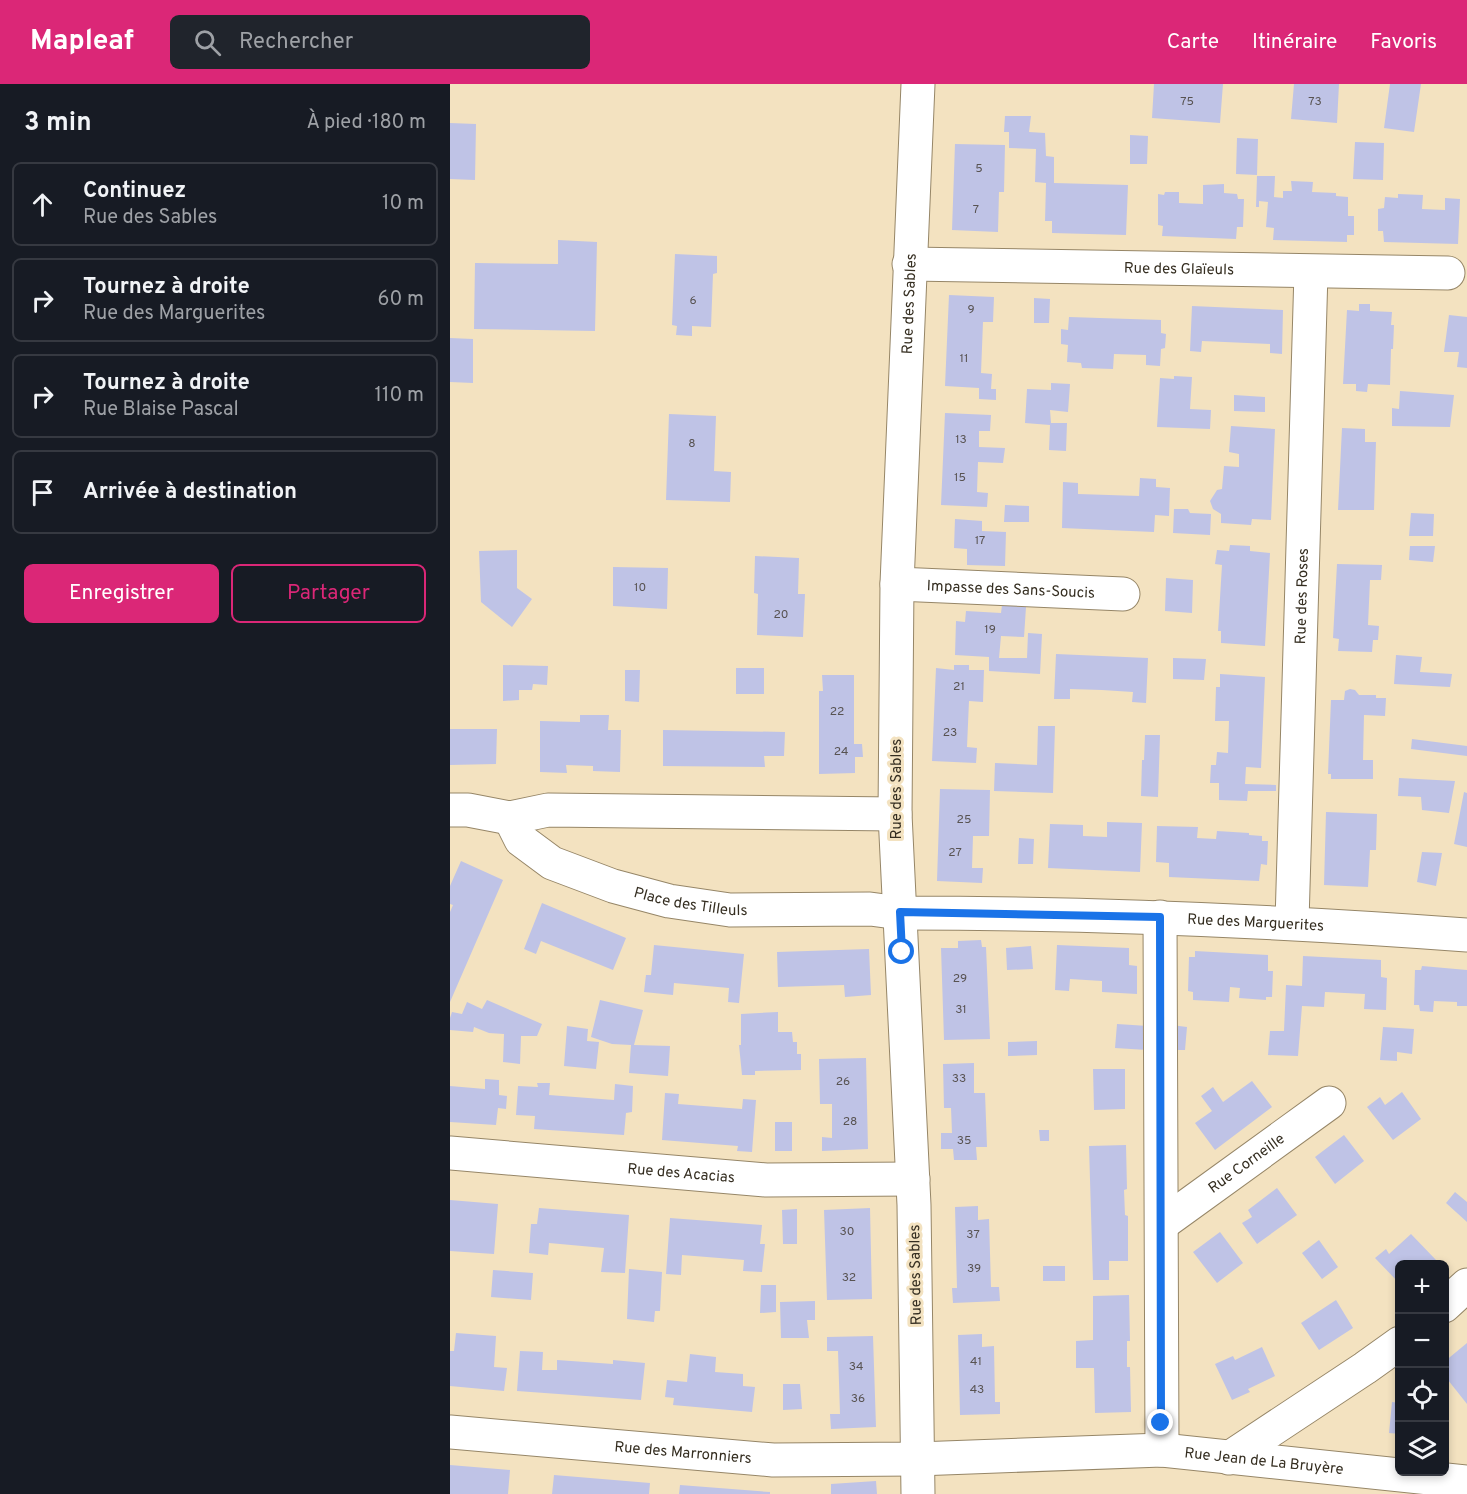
<!DOCTYPE html>
<html lang="fr">
<head>
<meta charset="utf-8">
<style>
  body { margin:0; font-family:Overpass,sans-serif; background:#20242c; color:#f1f3f6 }
  .controls { position:absolute; right:18px; bottom:18px; display:grid; overflow:hidden; border-radius:9px; box-shadow:0 3px 9px #0003 }
  .controls button { width:54px; height:54px; display:grid; place-items:center; padding:0; border:0; border-bottom:2px solid #363941; background:#171b24; color:#f1f3f6; font:30px sans-serif }
  .stop { position:absolute; width:18px; height:18px; margin:-14px; border:4px solid #1a73e8; border-radius:50%; background:#fff }
  .stop.end { background:#1a73e8; border-color:#fff; box-shadow:0 2px 6px #0008 }
  .list { margin:0; padding:0; list-style:none }
  h2 { display:flex; justify-content:space-between; align-items:center; height:78px; margin:0; padding:0 24px; font-size:26px }
  h2 small { font-size:20px; font-weight:400; color:#9ea1a6 }
  .list li { display:grid; grid-template-columns:39px 1fr auto; gap:18px; align-items:center; box-sizing:border-box; height:84px; margin:0 12px 12px; padding:0 12px; border:2px solid #363941; border-radius:9px }
  .list b { display:block; font-size:22px; white-space:nowrap }
  .list p { margin:0; font-size:20px; white-space:nowrap; color:#9ea1a6 }
  .list em { font-size:20px; font-style:normal; color:#9ea1a6 }
  .actions { display:flex; gap:12px; padding:18px 24px }
  .actions a { flex:1; padding:14px 0; border:2px solid #db2777; border-radius:9px; text-align:center; font-size:21px; color:#db2777 }
  .actions .main { background:#db2777; color:#fff }
  .icon { flex:none; width:33px; height:33px; fill:none; stroke:currentColor; stroke-width:2; stroke-linecap:round; stroke-linejoin:round }
  .map { position:relative; flex:none; width:1017px; height:1410px; overflow:hidden }
  header { display:flex; align-items:center; gap:36px; box-sizing:border-box; height:84px; padding:0 30px; background:#db2777; color:#fff }
  header strong { font-size:28px }
  nav { display:flex; gap:33px; margin-inline-start:auto; font-size:21px }
  .search { width:420px; height:54px; background:#20242c; display:flex; align-items:center; gap:15px; box-sizing:border-box; padding:0 21px; border-radius:9px; color:#9ea1a6; font-size:22px }
  main { display:flex }
  aside { flex:1; background:#171b24 }
  .map>svg:first-child { display:block }
  .building { fill:#bfc3e6 }
  .lines { fill:none; stroke-linecap:round; stroke-linejoin:round }
  .minor-casing { stroke:#968667; stroke-width:35 }
  .minor { stroke:#fff; stroke-width:33 }
  .route { stroke:#1a73e8; stroke-width:8 }
  .labels { text-anchor:middle; stroke-width:6; stroke-linejoin:round; paint-order:stroke }
  .number-label { font-size:12px; fill:#585352 }
  .street-label { font-size:15px; fill:#352e21; stroke:#f3e2c0 }
</style>
</head>
<body>
<header>
<strong>Mapleaf</strong>
<div class="search"><svg class="icon" aria-label="search" viewBox="0 0 24 24"><circle cx="10" cy="10" r="6"/><path d="M15 15l6 6"/></svg>Rechercher</div>
<nav><a>Carte</a><a>Itinéraire</a><a>Favoris</a></nav>
</header>
<main>
<aside>
<h2>3 min<small>À pied · 180 m</small></h2>
<ul class="list">
<li><svg class="icon" aria-label="ahead" viewBox="0 0 24 24"><path d="M12 20V5M6 11l6-6 6 6"/></svg><div><b>Continuez</b><p>Rue des Sables</p></div><em>10 m</em></li>
<li><svg class="icon" aria-label="right" viewBox="0 0 24 24"><path d="M7 20v-9h11M14 6l5 5-5 5"/></svg><div><b>Tournez à droite</b><p>Rue des Marguerites</p></div><em>60 m</em></li>
<li><svg class="icon" aria-label="right" viewBox="0 0 24 24"><path d="M7 20v-9h11M14 6l5 5-5 5"/></svg><div><b>Tournez à droite</b><p>Rue Blaise Pascal</p></div><em>110 m</em></li>
<li><svg class="icon" aria-label="arrive" viewBox="0 0 24 24"><path d="M6 21V4h12l-3 4 3 4H6"/></svg><div><b>Arrivée à destination</b></div></li>
</ul>
<div class="actions"><a class="main">Enregistrer</a><a>Partager</a></div>
</aside>
<div class="map">
<svg width="1017" height="1410" viewBox="0 0 1017 1410">
  <rect width="100%" height="100%" fill="#f3e2c0"/>
  <!-- building -->
  <path class="building" d="M704 0H773L770 39 702 34Z
    M844 0H889L887 39 841 35Z
    M940 0H971L964 48 934 44Z
    M555 32H581L579 48 595 49 596 72 604 73V99L678 101 676 151 602 149V137H595L596 99 585 98 586 65 559 64V48H554Z
    M0 39 26 40 25 96 0 95Z
    M680 51 698 52 697 80H680Z
    M787 54 808 55 807 91 786 90Z
    M905 58 934 59 933 96 903 95Z
    M505 60 555 61 554 108H549L548 148 502 146Z
    M807 92H825L824 113 833 114V107H842L841 97 863 98 862 108 886 109V112L898 113V132H904V151H897V158L823 156 824 144 816 143 818 118 809 117V123H806Z
    M774 100V109L787 110 788 115H794L793 143H787L786 155 712 152 713 142 708 141V110L714 111 715 108H729V119L753 120V101Z
    M948 110 973 111 972 125 995 126V114L1010 115 1008 160 934 158 933 147H928V125L934 124 935 113 948 114Z
    M108 156 147 158 145 247 24 245 25 179 108 180Z
    M225 170 267 172V189L263 190 261 243 242 242V252L226 251 227 242 222 241Z
    M499 211 544 213 543 238H533L531 289 542 290 541 305H546V316L529 315V304L495 302Z
    M584 214 600 215 599 239H584Z
    M909 220H920V227L942 228 941 241H944L943 265H941L940 301 918 300 917 308 906 307V300H893L897 226 909 227Z
    M742 222 833 226 832 270 820 269V260L752 257 751 268 740 267Z
    M999 231 1017 233V284L1007 283 1009 268H994Z
    M619 233 711 236V249L716 250 715 264 711 265 710 282 696 281V271L664 270 663 285 632 284 631 279 617 278 618 261 611 260V245L618 246Z
    M0 254 23 255V299L0 298Z
    M724 292 742 293 740 325 761 326 760 345 707 343 710 294 724 295Z
    M601 299 620 300 618 328 600 326 601 339H617L616 367 599 366 600 341 575 339 577 305 601 306Z
    M950 307 1004 311 1000 343 942 342V324L949 325Z
    M784 311 815 313V328L784 327Z
    M495 329 541 331 540 347H529V363L555 364 553 379 528 378 527 408 538 409 537 423 491 421Z
    M219 330 266 332 264 387 281 388 280 418 216 416Z
    M781 342 825 345 821 436 802 435 801 441 771 439V430L763 425 760 417 767 406 772 405 774 382 789 383V370L779 368Z
    M892 344 915 345V358H926L924 426H888Z
    M690 394 706 395V403L720 404 719 432 705 431 704 448 612 444 613 398 628 399V410L689 412Z
    M555 421 579 422V438H554Z
    M724 425H738L740 429 761 430 760 451 723 449Z
    M961 429 984 430 983 452H959Z
    M505 435 532 437V447L556 448 555 482 517 481V465L504 464Z
    M780 461 800 462V467L820 469 815 562 771 559V547H768L772 481 765 480 767 466 779 467Z
    M960 462H985L983 478 959 476Z
    M67 466V504L82 515 62 543 31 518 29 467Z
    M305 472 349 474 348 510H355L353 553 307 551 308 510 304 509Z
    M887 480 932 481 931 496H920L918 541 929 542 928 556H923L922 568 888 567 889 555 883 554Z
    M163 483 218 484 217 525 163 522Z
    M716 494 743 496 742 529 715 527Z
    M552 521 576 523 574 553 551 552 549 574H577L578 549 592 550 590 590 539 587V573L505 571 506 537 515 538 516 527 551 529Z
    M606 570 698 574 696 619 682 618 683 608 652 606 620 605V615H604Z
    M946 571 972 573 970 588 1002 590 1000 603 944 600Z
    M723 574 756 575 754 596 723 595Z
    M53 581 98 582 97 601 83 600 82 606H69V616L53 617Z
    M504 581H519V586H534L533 618 519 617 517 663 527 664 526 679 482 677 486 584 504 586Z
    M286 584H314V610H286Z
    M175 586H190L189 618 175 617Z
    M770 590 815 593 811 684 796 683 795 700 826 701V707H798L797 717 769 716V699H760L761 681H766L767 668 778 669 779 637H765L766 603H770Z
    M372 591H404V660H412L413 673H405V689L369 690V607H373Z
    M900 605 905 606 909 611H926V614H936L935 632 914 631 913 676H923V695H881V690H878L881 616H894L895 607Z
    M130 631H159L158 646H171L170 688 143 687V682L116 681 117 689 90 688V637L130 638Z
    M588 642H605L603 709 544 707 545 679 587 681Z
    M0 645H47L46 680 0 681Z
    M213 646 335 648 334 672H314L315 683 213 682Z
    M695 651H710L708 713 691 712 692 676H694Z
    M962 655 1017 662V672L961 665Z
    M949 694 1005 697 999 729 972 726 971 713 948 712Z
    M490 705 540 706 539 752H523L522 784H533L532 799 487 797Z
    M1014 708 1017 709V763L1004 760Z
    M876 728 927 730 926 766H920L918 803 874 801Z
    M657 738 692 739 690 788 598 784 600 740 633 741V752L657 753Z
    M707 742 748 743 747 754 766 755 767 747 799 749V751L812 752V757H818L817 781 811 780 809 797 719 793V779L706 778Z
    M569 754 584 755 583 780H568Z
    M972 768 992 769 986 802 967 798Z
    M11 777 53 796 0 918V828L3 821 0 820V802Z
    M92 819 176 854 163 886 91 857 86 870 74 865Z
    M531 856 532 863H536L540 955 494 956 491 864H508V857Z
    M204 861 294 870 289 919 278 918 279 904 224 899 223 911 194 908 196 891H201Z
    M607 861 679 864V881L687 882V910L652 908V897L620 895 619 907 605 906Z
    M581 862 583 885 557 886 556 864Z
    M419 865 421 911 395 913 394 901 328 903 327 868Z
    M745 867 818 871V887H823L822 913H816V916L789 914 790 904 780 903 779 918 743 916V908L738 907 739 873H745Z
    M853 872 931 876V893L937 894 936 926 914 925 915 910 875 908 874 923 852 922 848 972 818 971 820 947H834L836 901 852 902Z
    M972 882 1017 886V922H1007V918L984 917 983 928 970 927 969 921H964L965 886H971Z
    M37 916 92 940 87 952H71L70 980 53 978 54 950 39 949 24 943 23 948 0 946V934L2 928 12 930 17 918 32 925Z
    M150 916 193 926 184 961 220 962 218 992 179 989 181 961 162 960 141 953Z
    M328 928V948H342L343 958H347V970H351V986L305 987V991H292L289 961H291V930Z
    M667 940 698 942 697 966 665 964Z
    M721 941 737 943 735 966H720Z
    M117 942 138 945 137 957 149 958 146 985 114 982Z
    M933 943 964 945 962 970 947 968V977L930 976Z
    M587 957V971L558 972V958Z
    M416 974 418 1065 372 1067V1053L382 1054V1020H370L369 975Z
    M524 979V1009H535L537 1063H526L527 1076H504L503 1065H491V1049H502L501 1024H494L493 980Z
    M643 985H675V1025L644 1026Z
    M35 995 49 996V1011L57 1012 56 1025 48 1024 46 1041 0 1038V1002L35 1005Z
    M802 997 822 1023 765 1066 745 1039 762 1027 751 1012 763 1003 773 1018Z
    M87 999H100L99 1011 164 1016 165 1000 183 1002 182 1028 176 1029 174 1051 84 1045 85 1032 66 1031 68 1002 88 1003Z
    M952 1008 971 1035 943 1056 917 1023 930 1013 935 1021Z
    M215 1009 229 1010 228 1020 292 1025 293 1015 306 1016 302 1068 287 1067 288 1062 212 1056Z
    M325 1038H342V1067H325Z
    M589 1046H599V1057H590Z
    M894 1051 914 1077 885 1100 865 1073Z
    M676 1061 677 1105 674 1106 675 1131 678 1132V1177H659V1196H643L639 1062Z
    M827 1104 847 1131 807 1160 792 1139 802 1133 798 1126Z
    M1005 1108 1017 1118V1138L996 1119Z
    M0 1116 48 1120 44 1170 0 1167Z
    M528 1122V1136L539 1135 541 1203H549L550 1217 503 1219 502 1204H507L505 1123Z
    M89 1124 179 1131 175 1189 151 1188 154 1164 99 1159 98 1171 79 1169 81 1140H87Z
    M420 1124 422 1215 377 1216 374 1126Z
    M347 1125V1160H333L332 1126Z
    M220 1134 312 1141 310 1160H315L312 1188 293 1187 294 1176 232 1171 231 1191 216 1190Z
    M770 1148 793 1179 767 1199 743 1168Z
    M961 1150 986 1176 981 1180H950V1200L925 1174 936 1165 939 1170Z
    M869 1156 888 1183 872 1195 852 1169Z
    M593 1182H615V1197H593Z
    M179 1185 212 1188 210 1227H205L204 1238 177 1235Z
    M43 1186 83 1189 81 1216 41 1213Z
    M311 1201H326V1228L310 1229Z
    M679 1211 680 1257H677V1283H680L681 1328 645 1329 644 1284H626V1257L643 1256V1212Z
    M886 1216 903 1244 869 1266 851 1239Z
    M365 1217V1236H357L359 1254H331L330 1218Z
    M6 1249 46 1252 44 1283 57 1284 54 1307 0 1302V1267H4Z
    M532 1250V1263L544 1262 545 1318H550V1330L510 1331 508 1251Z
    M423 1252 426 1343 381 1345 380 1330H390L388 1267H377V1253Z
    M1017 1259V1320L994 1291V1278Z
    M812 1263 825 1292 798 1305 800 1308 782 1316 765 1280 783 1272 785 1276Z
    M70 1267 93 1268 92 1286H107V1276L163 1280V1276L195 1279 191 1316 67 1307Z
    M240 1270 266 1273 265 1288 293 1290V1302L305 1303 302 1328 223 1321 224 1314 215 1313 217 1296 237 1298Z
    M333 1300H350L352 1325 333 1326Z
    M942 1318 950 1319V1350L939 1349Z
    M0 1381 60 1386 58 1410H0Z
    M104 1391 200 1399 199 1410H102Z
    M426 1397 427 1410H381V1400Z
    M230 1401 320 1408V1410H229Z"/>
  <g class="lines">
    <defs>
      <g id="minor">
        <path id="s1" d="M459 180 998 189"/>
        <path id="s2" d="M447 500 673 510"/>
        <path d="M0 726H18L60 734 98 726 445 730"/>
        <path id="s3" d="M60 734 71 756 102 779 163 802 219 817 280 826 420 825 450 829C639 829 828 837 1017 851"/>
        <path d="M710 833 712 1366"/>
        <path id="s4" d="M842 838 861 188"/>
        <path id="s5" d="M0 1069 316 1096 463 1095"/>
        <path id="s6" d="M712 1140 879 1019"/>
        <path d="M994 1222 1017 1201"/>
        <path id="s7" d="M0 1348 323 1376 467 1375 712 1366 1017 1398"/>
        <path d="M779 1374 915 1284 950 1259"/>
        <path id="s8" d="M468 1410 464 1121 445 730 447 500 468 0"/>
      </g>
    </defs>
    <!-- minor casing -->
    <use href="#minor" class="minor-casing"/>
    <!-- minor -->
    <use href="#minor" class="minor"/>
  </g>
  <g class="lines">
    <!-- route -->
    <path class="route" d="M452 868 450 828 710 833 711 1339"/>
  </g>
  <g class="labels">
    <!-- number labels -->
    <g class="number-label">
      <text x="737" y="21">75</text>
      <text x="865" y="21">73</text>
      <text x="529" y="88">5</text>
      <text x="526" y="129">7</text>
      <text x="243" y="220">6</text>
      <text x="521" y="229">9</text>
      <text x="514" y="278">11</text>
      <text x="511" y="359">13</text>
      <text x="242" y="363">8</text>
      <text x="510" y="397">15</text>
      <text x="530" y="460">17</text>
      <text x="190" y="507">10</text>
      <text x="331" y="534">20</text>
      <text x="540" y="549">19</text>
      <text x="509" y="606">21</text>
      <text x="387" y="631">22</text>
      <text x="500" y="652">23</text>
      <text x="391" y="671">24</text>
      <text x="514" y="739">25</text>
      <text x="505" y="772">27</text>
      <text x="510" y="898">29</text>
      <text x="511" y="929">31</text>
      <text x="509" y="998">33</text>
      <text x="393" y="1001">26</text>
      <text x="400" y="1041">28</text>
      <text x="514" y="1060">35</text>
      <text x="397" y="1151">30</text>
      <text x="523" y="1154">37</text>
      <text x="524" y="1188">39</text>
      <text x="399" y="1197">32</text>
      <text x="526" y="1281">41</text>
      <text x="406" y="1286">34</text>
      <text x="527" y="1309">43</text>
      <text x="408" y="1318">36</text>
    </g>
    <!-- street labels -->
    <g class="street-label">
      <text dy="5" stroke="none"><textPath href="#s1" startOffset="270">Rue des Glaïeuls</textPath></text>
      <text dy="5" stroke="none"><textPath href="#s8" startOffset="1191">Rue des Sables</textPath></text>
      <text dy="5" stroke="none"><textPath href="#s2" startOffset="114">Impasse des Sans-Soucis</textPath></text>
      <text dy="5" stroke="none"><textPath href="#s4" startOffset="326">Rue des Roses</textPath></text>
      <text transform="translate(446 705) rotate(-90)" y="5">Rue des Sables</text>
      <text dy="5" stroke="none"><textPath href="#s3" startOffset="208">Place des Tilleuls</textPath></text>
      <text dy="5" stroke="none"><textPath href="#s3" startOffset="774">Rue des Marguerites</textPath></text>
      <text dy="5" stroke="none"><textPath href="#s6" startOffset="104">Rue Corneille</textPath></text>
      <text dy="5" stroke="none"><textPath href="#s5" startOffset="232">Rue des Acacias</textPath></text>
      <text transform="translate(465 1191) rotate(-91)" y="5">Rue des Sables</text>
      <text dy="5" stroke="none"><textPath href="#s7" startOffset="234">Rue des Marronniers</textPath></text>
      <text dy="5" stroke="none"><textPath href="#s7" startOffset="816">Rue Jean de La Bruyère</textPath></text>
    </g>
  </g>
</svg>
<div class="controls">
<button>+</button>
<button>−</button>
<button><svg class="icon" aria-label="locate" viewBox="0 0 24 24"><circle cx="12" cy="12" r="6"/><path d="M12 2v4M12 18v4M2 12h4M18 12h4"/></svg></button>
<button><svg class="icon" aria-label="layers" viewBox="0 0 24 24"><path d="M12 4l9 5-9 5-9-5zM3 14l9 5 9-5"/></svg></button>
</div>
<div class="stop" style="left:452px;top:868px"></div>
<div class="stop end" style="left:711px;top:1339px"></div>
</div>
</main>
</body>
</html>
